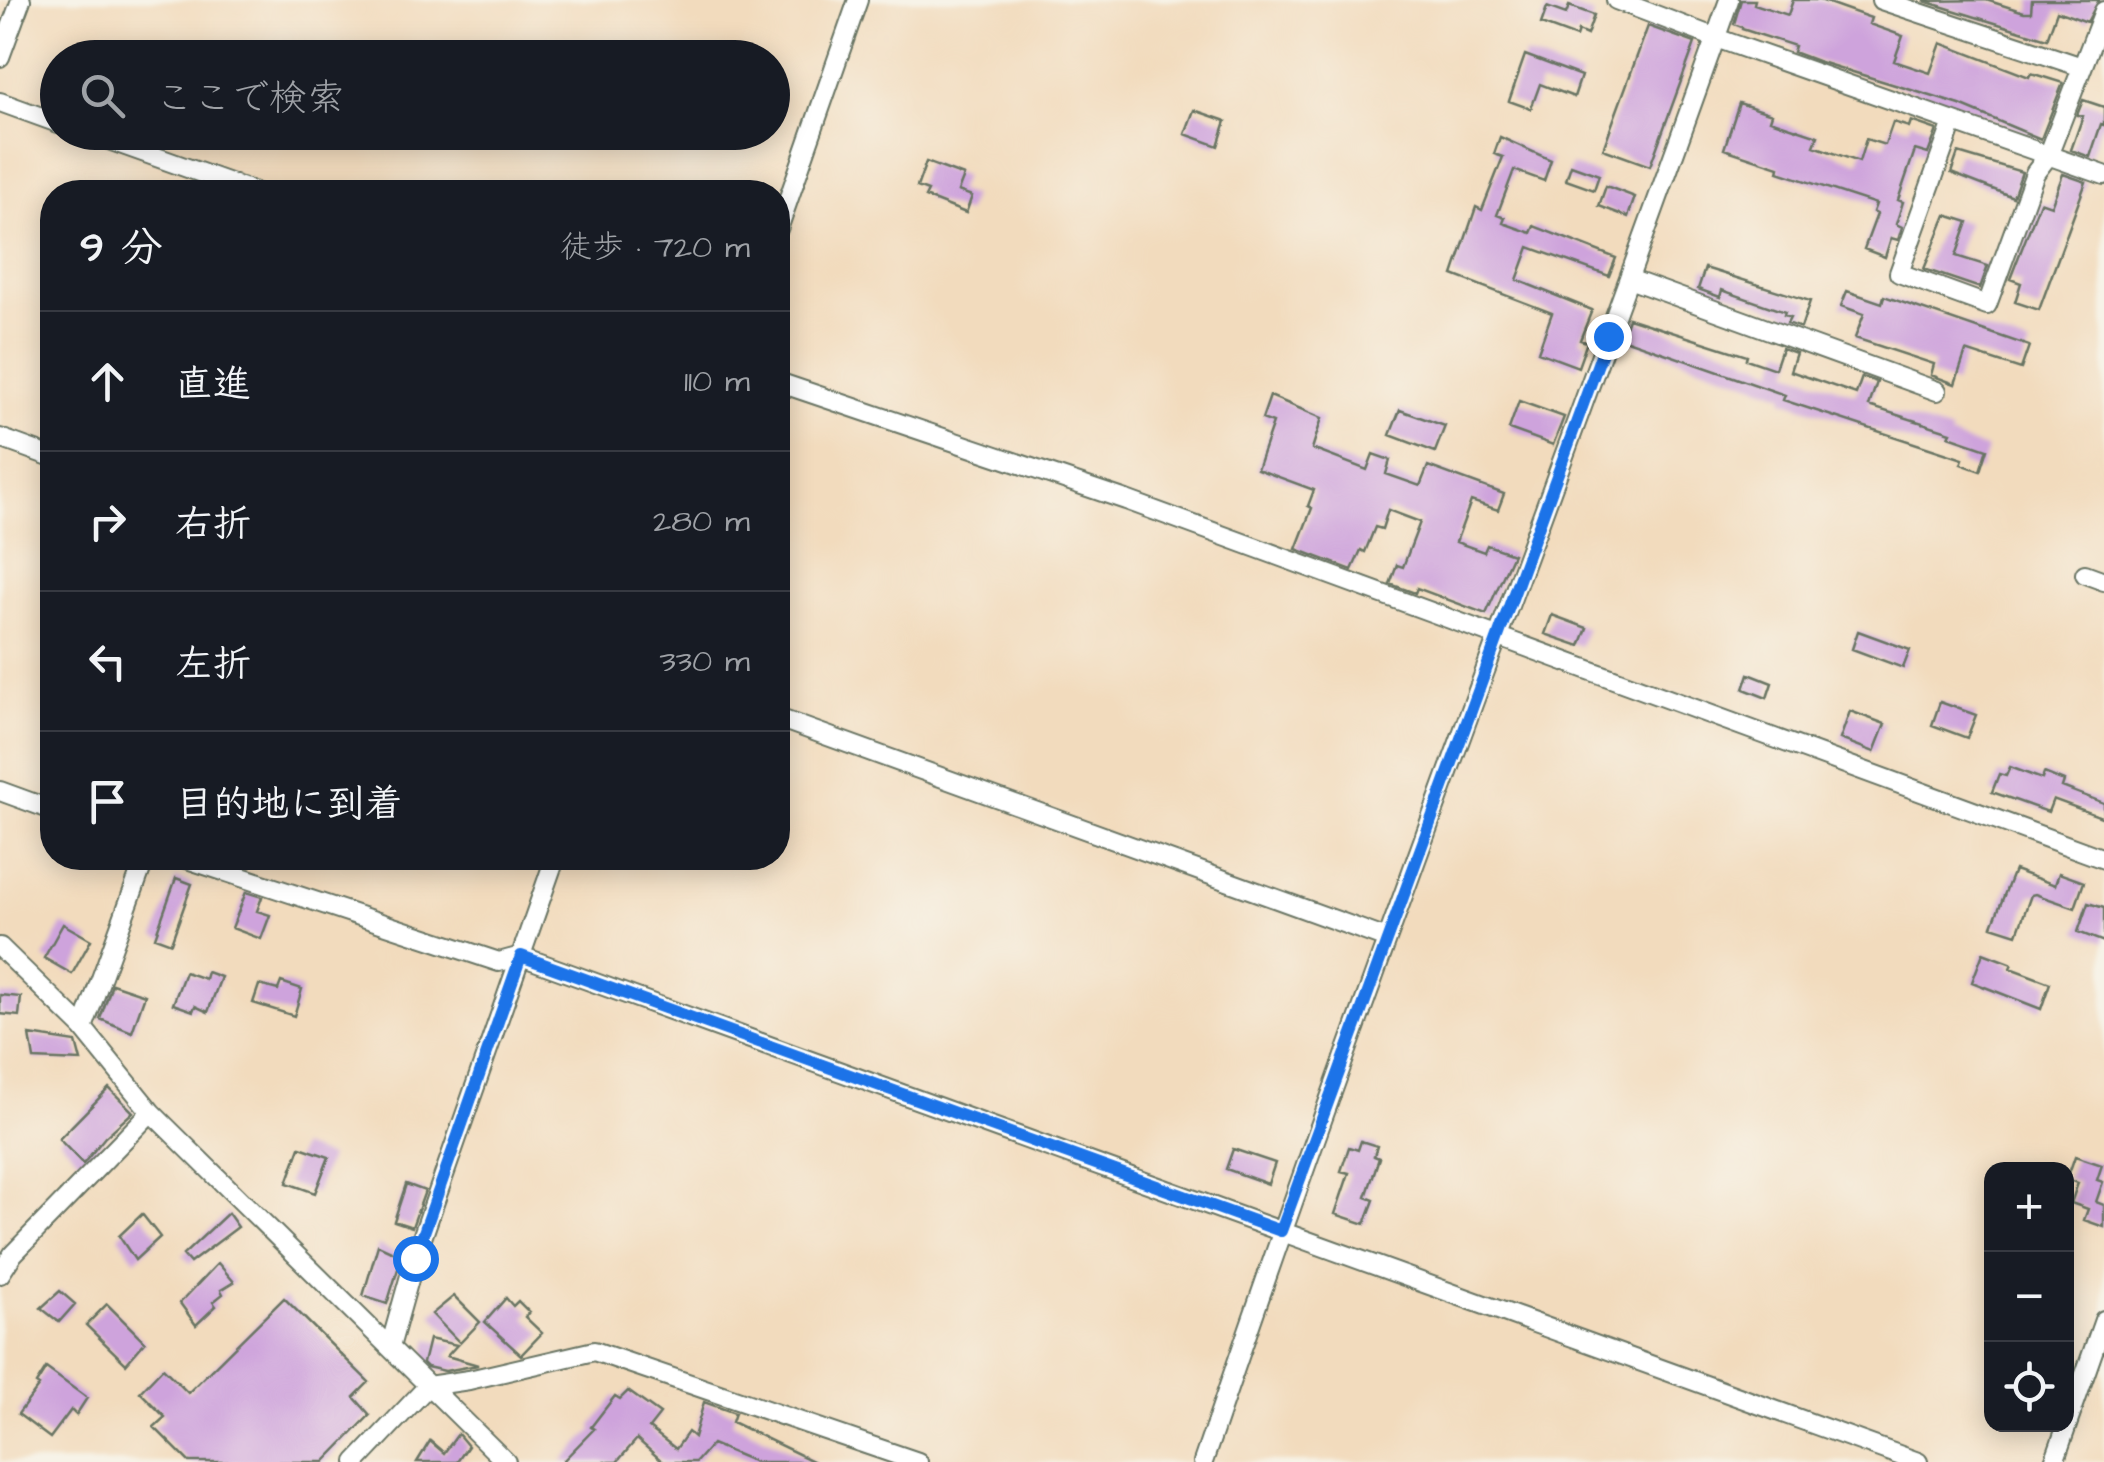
<!DOCTYPE html>
<html lang="ja">
<head>
<meta charset="utf-8">
<style>
  body { margin:0; font-family:"Architects Daughter","Klee One",sans-serif; background:#242831; color:#f1f3f6 }
  .controls { position:absolute; right:30px; bottom:30px; display:grid; overflow:hidden; border-radius:20px; box-shadow:0 5px 25px #0003 }
  .controls button { width:90px; height:90px; display:grid; place-items:center; padding:0; border:0; border-bottom:2px solid #363941; background:#171b24; color:#f1f3f6; font:50px sans-serif }
  .stop { position:absolute; width:30px; height:30px; margin:-22px; border:8px solid #1a73e8; border-radius:50%; background:#fff }
  .stop.end { background:#1a73e8; border-color:#fff; box-shadow:0 2px 10px #0008 }
  .list { margin:0; padding:0; list-style:none }
  h2 { display:flex; justify-content:space-between; align-items:center; height:130px; margin:0; padding:0 40px; font-size:42px }
  h2 small { font-size:32px; font-weight:400; color:#9ea1a6 }
  .list li { display:grid; grid-template-columns:65px 1fr auto; gap:30px; align-items:center; box-sizing:border-box; height:140px; padding:0 40px; border-top:2px solid #363941 }
  .list b { display:block; font-size:38px; white-space:nowrap }
  .list em { font-size:32px; font-style:normal; color:#9ea1a6 }
  .icon { flex:none; width:55px; height:55px; fill:none; stroke:currentColor; stroke-width:2; stroke-linecap:round; stroke-linejoin:round }
  .map { position:relative; flex:none; width:2104px; height:1462px; overflow:hidden }
  .search { position:absolute; background:#171b24; box-shadow:0 5px 25px #0003; left:40px; top:40px; width:750px; height:110px; display:flex; align-items:center; gap:25px; box-sizing:border-box; padding:0 35px; border-radius:55px; color:#9ea1a6; font-size:38px }
  .panel { position:absolute; background:#171b24; box-shadow:0 5px 25px #0003; left:40px; top:180px; width:750px; height:690px; border-radius:40px }
  .map>svg:first-child { display:block }
  .building { fill:#cea3dc }
  .lines { fill:none; stroke-linecap:round; stroke-linejoin:round }
  .minor-casing { stroke:#697464; stroke-width:22 }
  .minor { stroke:#fff; stroke-width:18 }
  .route { stroke:#1a73e8; stroke-width:12 }
</style>
</head>
<body>
<div class="map">
<svg width="2104" height="1462" viewBox="0 0 2104 1462">
  <rect width="100%" height="100%" fill="#f7f3e8"/>
  <filter id="ink" filterUnits="userSpaceOnUse"><feTurbulence type="fractalNoise" baseFrequency=".01" numOctaves="2"/><feDisplacementMap in="SourceGraphic" scale="20" xChannelSelector="R" yChannelSelector="G"/><feConvolveMatrix kernelMatrix="1 2 1 2 8 2 1 2 1" color-interpolation-filters="sRGB"/></filter>
  <filter id="wash" filterUnits="userSpaceOnUse"><feTurbulence type="fractalNoise" baseFrequency=".0048" numOctaves="4" result="noise"/><feDisplacementMap in="SourceGraphic" scale="40" xChannelSelector="R" yChannelSelector="G"/><feGaussianBlur stdDeviation="2.25" result="paint"/><feColorMatrix in="noise" values="0 0 0 0 0 0 0 0 0 0 0 0 0 0 0 0 0 1.4 0 .05"/><feComposite in="paint" operator="in"/></filter>
  <g filter="url(#wash)">
    <rect width="100%" height="100%" fill="#f2dbbd"/>
    <g id="blocks">
      <!-- building -->
      <path class="building" d="M1741 0H1755L1754 4 1788 15 1793 0H1820L1871 18 1869 24 1903 36 1894 61 1930 73 1941 43 2029 77 2031 73 2063 83 2041 139 1960 105 1817 61 1793 52 1795 46 1742 29V27L1734 24Z
        M1986 0 2024 12H2031L2032 0H2099L2087 22 2057 11 2047 39 1924 1Z
        M1569 6 1594 15 1587 35 1578 31 1576 37 1541 24 1547 7 1566 14Z
        M1648 26 1695 43 1650 166 1603 149Z
        M1525 55 1581 76 1574 97 1540 84 1531 109 1509 101Z
        M2083 100 2104 107V125L2101 124 2090 157 2071 150 2083 116 2077 115Z
        M1739 103 1772 114 1770 120 1818 136 1814 146 1859 162 1866 139 1885 145 1893 122 1909 127 1911 121 1937 130 1928 154 1915 150 1898 200 1903 202 1896 224 1902 227 1898 240 1891 238 1885 257 1864 249 1877 214 1873 212 1876 204 1778 172 1779 167 1724 149Z
        M1194 110 1226 121 1218 146 1185 134Z
        M1500 137 1551 160 1544 181 1514 170 1497 215 1505 218 1503 223 1531 233 1534 226 1616 258 1609 276 1529 247 1517 280 1592 310 1580 340 1587 342 1578 367 1538 352 1552 313 1453 275 1476 207 1482 210 1503 157 1494 154Z
        M1958 153 2022 172 2013 197 1951 173Z
        M926 162 964 176 958 191 972 196 966 213 925 197 928 191 917 187Z
        M1571 165 1599 175 1594 190 1566 180Z
        M2063 174 2086 182 2039 310 2015 302 2021 283 2010 279 2040 202 2051 206Z
        M1606 186 1635 197 1628 217 1599 206Z
        M1946 215 1968 222 1956 256 1988 266 1980 288 1924 269Z
        M1705 268 1810 301 1801 328 1787 323 1790 317 1784 315 1785 312 1722 290 1720 297 1698 289Z
        M1847 291 1882 303 1884 296 2029 346 2021 369 1966 351 1955 384 1931 375 1934 364 1855 338 1864 314 1841 306Z
        M1628 318 1747 356 1746 359 1775 369 1782 348 1796 353 1790 371 1856 394 1862 377 1877 382 1869 406 1951 432 1949 436 1987 449 1980 471 1961 464 1963 459 1783 400 1785 395 1621 338Z
        M1270 396 1322 418 1312 449 1367 470 1373 454 1390 460 1386 474 1420 486 1428 466 1504 494 1498 510 1471 501 1456 542 1484 552 1487 545 1513 554 1486 614 1417 588 1415 593 1390 584 1397 565 1403 567 1420 522 1388 510 1382 529 1375 527 1365 552 1361 550 1352 570 1296 549 1312 508 1308 506 1314 490 1257 469 1273 423 1262 419Z
        M1519 401 1564 417 1553 445 1509 429Z
        M1400 410 1445 426 1435 452 1390 435Z
        M1552 615 1587 628 1580 646 1545 634Z
        M1858 631 1910 650 1903 668 1852 649Z
        M1749 674 1772 683 1767 698 1744 689Z
        M1940 702 1976 715 1967 738 1932 725Z
        M1850 711 1885 724 1874 752 1840 739Z
        M2010 767 2042 779 2044 773 2064 781 2062 787 2104 803V818L2053 799 2048 812 1992 792 1999 774 2006 776Z
        M2014 870 2055 885 2059 873 2084 882 2075 908 2035 894 2031 895 2017 934 1992 926Z
        M176 878 192 884 171 943 155 937Z
        M246 892 262 897 257 911 270 915 261 939 232 928Z
        M2088 903 2104 908V942L2078 932Z
        M63 924 91 940 72 974 44 958Z
        M1983 953 2012 964 2010 968 2050 983 2041 1009 1972 982Z
        M185 972 205 979 207 972 221 977 208 1012 195 1006 193 1011 173 1004Z
        M281 982 302 989 294 1016 253 1003 259 985 278 990Z
        M112 984 145 995 132 1032 100 1019Z
        M0 995 21 997 19 1016 0 1014Z
        M30 1035 76 1042 81 1061 34 1059Z
        M109 1088 133 1112 105 1137 83 1164 59 1139Z
        M1361 1141 1377 1146 1374 1156 1379 1158 1366 1197 1374 1200 1365 1224 1335 1214 1349 1173 1341 1171 1349 1147 1358 1150Z
        M300 1147 329 1157 315 1193 287 1183Z
        M1233 1149 1275 1163 1268 1184 1226 1169Z
        M2075 1156 2102 1165 2097 1180 2103 1182 2096 1202 2104 1205V1227L2084 1220 2088 1209 2071 1203 2078 1183 2067 1179Z
        M406 1184 425 1191 412 1227 394 1221Z
        M228 1213 238 1227 190 1263 183 1255Z
        M142 1214 160 1237 135 1260 119 1236Z
        M378 1245 402 1256 387 1304 363 1296Z
        M218 1263 234 1282 221 1290 223 1294 213 1302 216 1306 196 1325 180 1303Z
        M60 1291 75 1304 59 1322 41 1308Z
        M454 1296 480 1322 460 1343 432 1314Z
        M284 1298 369 1382 354 1397 370 1415 324 1462H189L154 1427 165 1417 140 1392 163 1368 188 1393Z
        M506 1298 513 1306 518 1301 529 1312 525 1317 542 1333 521 1355 485 1322Z
        M107 1304 145 1342 126 1364 86 1325Z
        M429 1339 457 1345 447 1356 478 1365 445 1371 427 1367 423 1363Z
        M46 1368 87 1398 76 1415 71 1410 50 1438 18 1414 39 1386 36 1384Z
        M628 1391 660 1414 649 1428 676 1449 688 1432 694 1437 704 1402 735 1413 732 1422 815 1462H755L712 1444 696 1462H663L637 1439 617 1462H562L594 1429 591 1427 615 1396 620 1399Z
        M458 1434 468 1446 457 1462H417L430 1441 444 1453Z"/>
    </g>
  </g>
  <g filter="url(#ink)">
    <use href="#blocks" fill-opacity="0" stroke="#697464" stroke-width="2.5"/>
    <g class="lines">
      <defs>
        <path id="minor" d="M1616 0 1716 38 2104 175
          M1881 0 2082 67
          M0 57 21 0
          M0 102 58 123
          M1953 122 1899 273 1987 305 2035 173 2048 156 2104 11
          M86 132 255 192
          M778 229 858 0
          M1629 279 1937 391
          M778 382 1126 500 2104 859
          M0 438 52 457
          M2085 574 2104 581
          M778 718 1387 939
          M0 791 52 810
          M184 858 499 962 521 956 1918 1462
          M0 947 83 1028 151 1112 506 1462
          M83 1028 145 858
          M0 1274 13 1254 151 1112
          M390 1347 415 1258 555 858
          M356 1462 428 1386 469 1380 594 1351 918 1462
          M1203 1462C1369 972 1556 488 1729 0
          M2054 1462 2104 1320"/>
      </defs>
      <!-- minor casing -->
      <use href="#minor" class="minor-casing"/>
      <!-- minor -->
      <use href="#minor" class="minor"/>
    </g>
  </g>
  <g class="lines" filter="url(#ink)">
    <!-- route -->
    <path class="route" d="M415 1258 521 956 1281 1231 1608 336"/>
  </g>
</svg>
<div class="controls">
<button>+</button>
<button>−</button>
<button><svg class="icon" aria-label="locate" viewBox="0 0 24 24"><circle cx="12" cy="12" r="6"/><path d="M12 2v4M12 18v4M2 12h4M18 12h4"/></svg></button>
</div>
<div class="stop" style="left:415px;top:1258px"></div>
<div class="stop end" style="left:1608px;top:336px"></div>
<div class="search"><svg class="icon" aria-label="search" viewBox="0 0 24 24"><circle cx="10" cy="10" r="6"/><path d="M15 15l6 6"/></svg>ここで検索</div>
<section class="panel">
<h2>9 分<small>徒歩 · 720 m</small></h2>
<ul class="list">
<li><svg class="icon" aria-label="ahead" viewBox="0 0 24 24"><path d="M12 20V5M6 11l6-6 6 6"/></svg><div><b>直進</b></div><em>110 m</em></li>
<li><svg class="icon" aria-label="right" viewBox="0 0 24 24"><path d="M7 20v-9h11M14 6l5 5-5 5"/></svg><div><b>右折</b></div><em>280 m</em></li>
<li><svg class="icon" aria-label="left" viewBox="0 0 24 24"><path d="M17 20v-9H6M10 6l-5 5 5 5"/></svg><div><b>左折</b></div><em>330 m</em></li>
<li><svg class="icon" aria-label="arrive" viewBox="0 0 24 24"><path d="M6 21V4h12l-3 4 3 4H6"/></svg><div><b>目的地に到着</b></div></li>
</ul>
</section>
</div>
</body>
</html>
